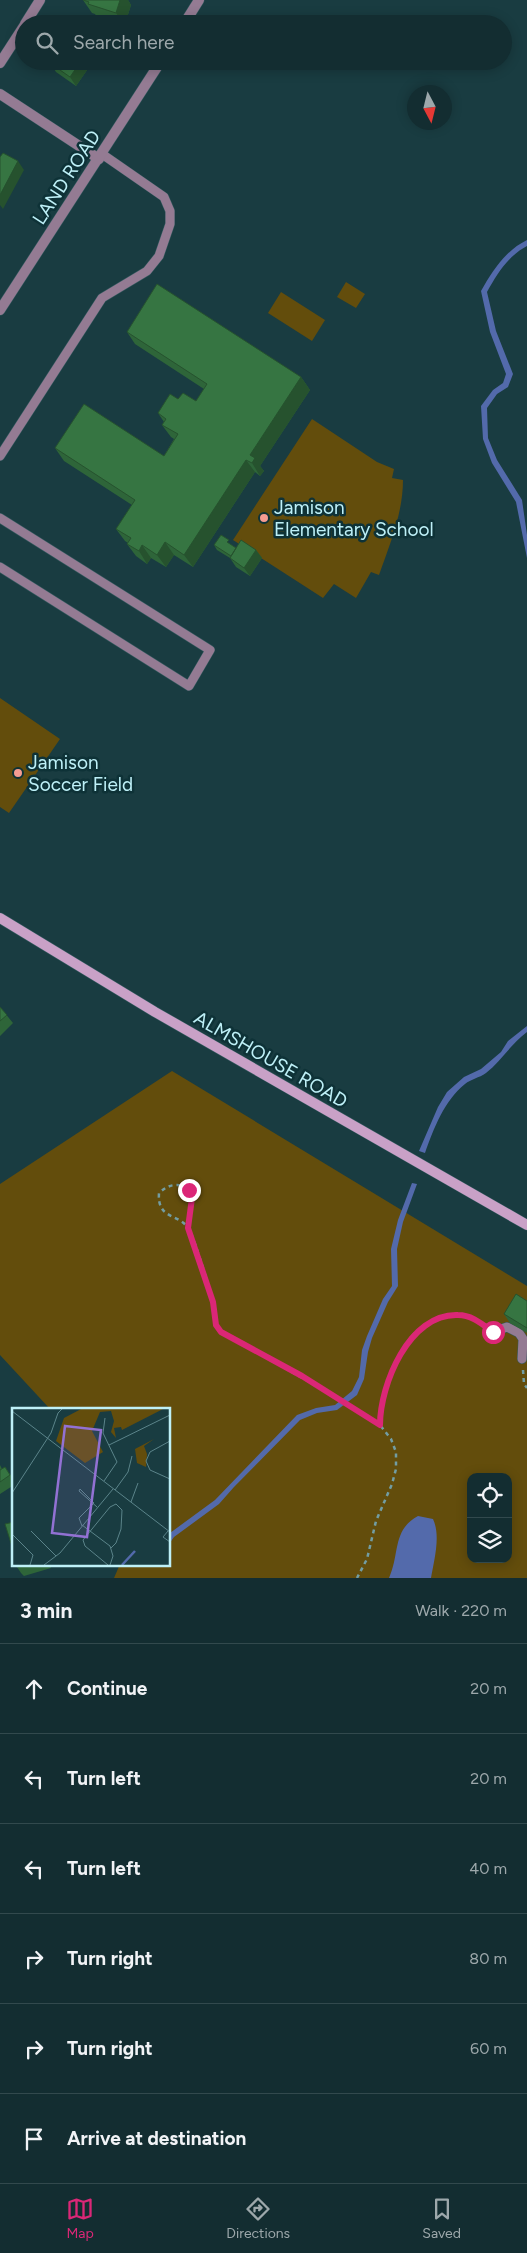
<!DOCTYPE html>
<html lang="en">
<head>
<meta charset="utf-8">
<style>
  body { margin:0; font-family:Figtree,sans-serif; background:#20393d; color:#f1f3f6 }
  .controls { position:absolute; right:15px; bottom:15px; display:grid; overflow:hidden; border-radius:10px; box-shadow:0 2px 12px #0003 }
  .controls button { width:45px; height:45px; display:grid; place-items:center; padding:0; border:0; border-bottom:1px solid #32494d; background:#132d31; color:#f1f3f6; font:25px sans-serif }
  .compass { position:absolute; left:407px; top:85px; width:45px; height:45px; border-radius:50%; background:#132d31; box-shadow:0 2px 12px #0003; rotate:173deg }
  .stop { position:absolute; width:15px; height:15px; margin:-11px; border:4px solid #db2777; border-radius:50%; background:#fff }
  .stop.end { background:#db2777; border-color:#fff; box-shadow:0 1px 5px #0008 }
  .list { margin:0; padding:0; list-style:none }
  h2 { display:flex; justify-content:space-between; align-items:center; height:65px; margin:0; padding:0 20px; font-size:21px }
  h2 small { font-size:16px; font-weight:400; color:#9da8ab }
  .list li { display:grid; grid-template-columns:32px 1fr auto; gap:15px; align-items:center; box-sizing:border-box; height:90px; padding:0 20px; border-top:1px solid #32494d }
  .list b { display:block; font-size:19px; white-space:nowrap }
  .list em { font-size:16px; font-style:normal; color:#9da8ab }
  .icon { flex:none; width:28px; height:28px; fill:none; stroke:currentColor; stroke-width:2; stroke-linecap:round; stroke-linejoin:round }
  .map { position:relative; flex:none; width:527px; height:1578px; overflow:hidden }
  .search { position:absolute; background:#132d31; box-shadow:0 2px 12px #0003; left:15px; right:15px; top:15px; height:55px; display:flex; align-items:center; gap:12px; box-sizing:border-box; padding:0 18px; border-radius:28px; color:#9da8ab; font-size:19px }
  .sheet { height:605px; background:#132d31 }
  nav { display:flex; justify-content:space-around; align-items:center; box-sizing:border-box; height:70px; border-top:1px solid #32494d; background:#132d31; font-size:14px; color:#9da8ab }
  nav a { display:grid; justify-items:center; gap:2px }
  nav .on { color:#db2777 }
  .map>svg:first-child { display:block }
  .green { fill:#634d0c; fill-rule:evenodd }
  .water { fill:#536aab }
  .lines { fill:none; stroke-linecap:round; stroke-linejoin:round }
  .service-casing { stroke:#33595e; stroke-width:10 }
  .minor-casing { stroke:#33595e; stroke-width:11 }
  .tertiary-casing { stroke:#33595e; stroke-width:11 }
  .secondary-casing { stroke:#33595e; stroke-width:11 }
  .path { stroke:#729da3; stroke-width:2.5; stroke-dasharray:4 4; stroke-linecap:butt }
  .service { stroke:#947b93; stroke-width:9 }
  .minor { stroke:#947b93; stroke-width:10 }
  .tertiary { stroke:#947b93; stroke-width:10 }
  .secondary { stroke:#c9a1c7; stroke-width:10 }
  .wall { fill:#2e6539 }
  .shaded-wall { fill:#26522e }
  .building { fill:#367542; stroke:#26522e }
  .route { stroke:#db2777; stroke-width:6 }
  .poi-dot { fill:#f59c91; stroke:#0e3237; stroke-width:2 }
  .labels { text-anchor:middle; stroke-width:5; stroke-linejoin:round; paint-order:stroke }
  .street-label { font-size:19px; fill:#bef0f7; stroke:#0e3237 }
  .poi-label { font-size:19px; fill:#bef0f7; stroke:#0e3237; text-anchor:start }
  .inset-river { fill:none; stroke:#536aab; stroke-width:2.5 }
  .inset-road { fill:none; stroke:#5b848a; stroke-width:1 }
  .view { fill:#9271d3; fill-opacity:0.15; stroke:#9271d3; stroke-width:2.5 }
  .inset-edge { fill:none; stroke:#bef0f7; stroke-width:2.5 }
</style>
</head>
<body>
<div class="map">
<svg width="527" height="1578" viewBox="0 0 527 1578">
  <rect width="100%" height="100%" fill="#193c41"/>
  <!-- green -->
  <path class="green" d="M346 282 365 294 356 308 337 297Z
    M281 292 325 320 312 341 268 313Z
    M312 419 377 462 394 469 392 478 403 480C403 513 390 544 379 575L371 572 356 598 334 584 323 598 233 540Z
    M0 698 60 739 9 813 0 807Z
    M172 1071 527 1286V1578H114L120 1564H169V1409H50L0 1355V1184ZM471 1477H508V1559H471Z"/>
  <!-- water -->
  <path class="water" d="M527 240V246C508 256 497 274 487 292L496 331 513 374 508 387 497 394 487 408 488 438 497 460 522 500 527 535V558L516 502 492 463 483 439 481 406 493 390 503 383 506 374 490 332 481 291C493 270 505 251 527 240Z
    M527 1026V1032C511 1044 501 1061 486 1073 479 1078 471 1079 465 1084 444 1101 434 1128 425 1153L419 1151 438 1107 447 1092 464 1077 481 1069 501 1052 508 1041Z
    M412 1183 417 1184 403 1222 397 1249 398 1286 388 1302 372 1338 368 1352 364 1379 357 1395 337 1410 317 1413 300 1420 234 1487 219 1504 174 1537 169 1544 170 1533 215 1500 297 1415 316 1408 335 1405 352 1391 359 1377 362 1350 367 1336 383 1299 392 1286 391 1249 398 1220Z
    M418 1516 433 1519C441 1536 434 1560 431 1578H389C400 1554 392 1530 418 1516Z"/>
  <g class="lines">
    <defs>
      <path id="service" d="M0 456 102 298 147 271 159 256 170 224V211L164 197 102 154
        M0 518 210 650 189 686 0 567
        M493 1332 507 1327 519 1333 523 1339 522 1359"/>
      <path id="minor" d="M25 24 40 0
        M0 63 24 26
        M0 94 99 159"/>
      <path id="tertiary" d="M184 24 199 0
        M0 310 161 61"/>
      <path id="secondary" d="M0 918 155 1012 527 1225"/>
    </defs>
    <!-- service casing -->
    <use href="#service" class="service-casing"/>
    <!-- minor casing -->
    <use href="#minor" class="minor-casing"/>
    <!-- tertiary casing -->
    <use href="#tertiary" class="tertiary-casing"/>
    <!-- secondary casing -->
    <use href="#secondary" class="secondary-casing"/>
    <!-- path -->
    <path class="path" d="M188 1228C191 1214 198 1185 177 1185 169 1185 165 1188 159 1193 157 1220 179 1213 189 1229 194 1238 211 1292 213 1303 215 1314 214 1322 221 1332L336 1397 380 1425 391 1439 396 1452V1469L392 1484 376 1521 367 1559 357 1578
      M523 1370 524 1384 527 1388
      M380 1425C380 1396 394 1357 413 1335 420 1327 431 1323 440 1319 456 1313 470 1315 484 1325"/>
    <!-- service -->
    <use href="#service" class="service"/>
    <!-- minor -->
    <use href="#minor" class="minor"/>
    <!-- tertiary -->
    <use href="#tertiary" class="tertiary"/>
    <!-- secondary -->
    <use href="#secondary" class="secondary"/>
  </g>
  <!-- wall -->
  <path class="wall" d="M83 0H128L131 5 125 24H120L97 17 95 14 92 13Z
    M50 63H92L76 86 56 72Z
    M127 332 301 377 310 390 260 466 264 471 260 476 255 472 193 567 174 555 166 567 151 558 147 564 136 556 127 544 128 543 125 541 116 529 132 505 64 461 55 448 164 456 174 439 171 437 162 425 164 422 158 413 178 399 196 401 204 389 135 344Z
    M214 545H232H231L236 548 256 550 262 558 250 576 236 567 230 558 217 550Z
    M0 1007 13 1023 0 1036Z
    M527 1301V1333L510 1323 504 1314Z
    M0 1465 2 1469 5 1467 14 1480V1485L0 1494Z
    M15 1564H50L51 1568 24 1576 21 1573Z"/>
  <!-- shaded-wall -->
  <path class="shaded-wall" d="M120 0H128L131 5 125 24H124L116 13Z
    M81 61H91L92 63 76 86 70 77Z
    M18 161 24 170 3 209 0 205V195Z
    M301 377 310 390 260 466 264 471 260 476 252 463 250 455Z
    M246 460 255 472 193 567 184 555Z
    M165 542 174 555 166 567 157 555Z
    M142 545 151 558 147 564 139 551Z
    M256 550 262 558 250 576 244 568Z"/>
  <!-- building -->
  <path class="building" d="M83 0H120L116 13 88 4 89 2Z
    M51 61H81L70 77 50 63Z
    M3 153 18 161 0 195V157Z
    M157 284 301 377 250 455 255 458 252 463 246 460 184 555 165 542 157 555 142 545 139 551 127 544 131 538 116 529 135 500 55 448 84 404 164 456 178 434 162 425 166 419 158 413 170 394 178 399 183 393 196 401 207 384 127 332Z
    M221 535 229 540 227 542 236 548 231 556 214 545Z
    M241 540 256 550 244 568 230 558Z
    M0 1007 7 1015 0 1021Z
    M516 1294 527 1301V1328L504 1314Z
    M5 1467 10 1475 0 1482V1470Z
    M14 1522V1553L5 1524Z
    M15 1564H29L18 1567Z"/>
  <g class="lines">
    <!-- route -->
    <path class="route" d="M189 1190 192 1198 188 1228 213 1302 216 1325 221 1332 302 1376 380 1425C380 1385 409 1313 458 1315 472 1315 482 1324 493 1332"/>
  </g>
  <!-- markers -->
  <g class="poi-dot">
    <circle cx="264" cy="518" r="5"/>
    <circle cx="18" cy="773" r="5"/>
  </g>
  <g class="labels">
    <!-- street labels -->
    <g class="street-label">
      <text transform="translate(66 177) rotate(-57)" y="7">LAND ROAD</text>
      <text transform="translate(271 1059) rotate(30)" y="7">ALMSHOUSE ROAD</text>
    </g>
    <!-- poi labels -->
    <g class="poi-label">
      <text x="274" y="514">Jamison<tspan x="274" dy="22">Elementary School</tspan></text>
      <text x="28" y="769">Jamison<tspan x="28" dy="22">Soccer Field</tspan></text>
    </g>
  </g>
  <!-- overview -->
  <g transform="translate(12 1408)">
    <rect width="158" height="158" fill="#193c41"/>
    <path d="M71 0H153L110 22 109 19 102 20 104 30 99 24 102 13 99 3 88 4 80 23 91 44 73 55 44 33 52 10ZM142 31 132 38 135 46 134 59 125 55 123 41Z" fill="#634d0c"/>
    <path class="inset-river" d="M110 157 123 143"/>
    <path class="inset-road" d="M0 3 158 124M158 33 138 44 134 53 138 62 158 71M97 37 158 7M92 73 105 54 91 25 93 10M103 82 116 64 120 48M0 85 39 25 46 5 51 0M119 94 126 75M82 95 68 81 67 83 85 99M70 117 98 138 101 148 98 157M70 118 67 110 82 95M19 123 44 148M156 123 151 129 158 134M0 126 21 147 18 157M32 157 48 145 101 81M96 157 73 138 71 132 98 99 104 96 110 102 109 121 104 135 99 140"/>
    <path class="view" d="M53 18 89 22 75 129 40 125Z"/>
    <rect width="158" height="158" class="inset-edge"/>
  </g>
</svg>
<div class="controls">
<button><svg class="icon" aria-label="locate" viewBox="0 0 24 24"><circle cx="12" cy="12" r="6"/><path d="M12 2v4M12 18v4M2 12h4M18 12h4"/></svg></button>
<button><svg class="icon" aria-label="layers" viewBox="0 0 24 24"><path d="M12 4l9 5-9 5-9-5zM3 14l9 5 9-5"/></svg></button>
</div>
<svg class="compass" viewBox="-18 -18 36 36"><path d="M0-13l5 13h-10z" fill="#e53935"/><path d="M0 13l5-13h-10z" fill="#9da8ab"/></svg>
<div class="stop" style="left:493px;top:1332px"></div>
<div class="stop end" style="left:189px;top:1190px"></div>
<div class="search"><svg class="icon" aria-label="search" viewBox="0 0 24 24"><circle cx="10" cy="10" r="6"/><path d="M15 15l6 6"/></svg>Search here</div>
</div>
<section class="sheet">
<h2>3 min<small>Walk · 220 m</small></h2>
<ul class="list">
<li><svg class="icon" aria-label="ahead" viewBox="0 0 24 24"><path d="M12 20V5M6 11l6-6 6 6"/></svg><div><b>Continue</b></div><em>20 m</em></li>
<li><svg class="icon" aria-label="left" viewBox="0 0 24 24"><path d="M17 20v-9H6M10 6l-5 5 5 5"/></svg><div><b>Turn left</b></div><em>20 m</em></li>
<li><svg class="icon" aria-label="left" viewBox="0 0 24 24"><path d="M17 20v-9H6M10 6l-5 5 5 5"/></svg><div><b>Turn left</b></div><em>40 m</em></li>
<li><svg class="icon" aria-label="right" viewBox="0 0 24 24"><path d="M7 20v-9h11M14 6l5 5-5 5"/></svg><div><b>Turn right</b></div><em>80 m</em></li>
<li><svg class="icon" aria-label="right" viewBox="0 0 24 24"><path d="M7 20v-9h11M14 6l5 5-5 5"/></svg><div><b>Turn right</b></div><em>60 m</em></li>
<li><svg class="icon" aria-label="arrive" viewBox="0 0 24 24"><path d="M6 21V4h12l-3 4 3 4H6"/></svg><div><b>Arrive at destination</b></div></li>
</ul>
</section>
<nav>
<a class="on"><svg class="icon" aria-label="map" viewBox="0 0 24 24"><path d="M3 6l6-2 6 2 6-2v14l-6 2-6-2-6 2zM9 4v14M15 6v14"/></svg>Map</a>
<a><svg class="icon" aria-label="directions" viewBox="0 0 24 24"><path d="M12 3l9 9-9 9-9-9zM9 14v-3h6M13 9l2 2-2 2"/></svg>Directions</a>
<a><svg class="icon" aria-label="saved" viewBox="0 0 24 24"><path d="M7 4h10v16l-5-4-5 4z"/></svg>Saved</a>
</nav>
</body>
</html>
